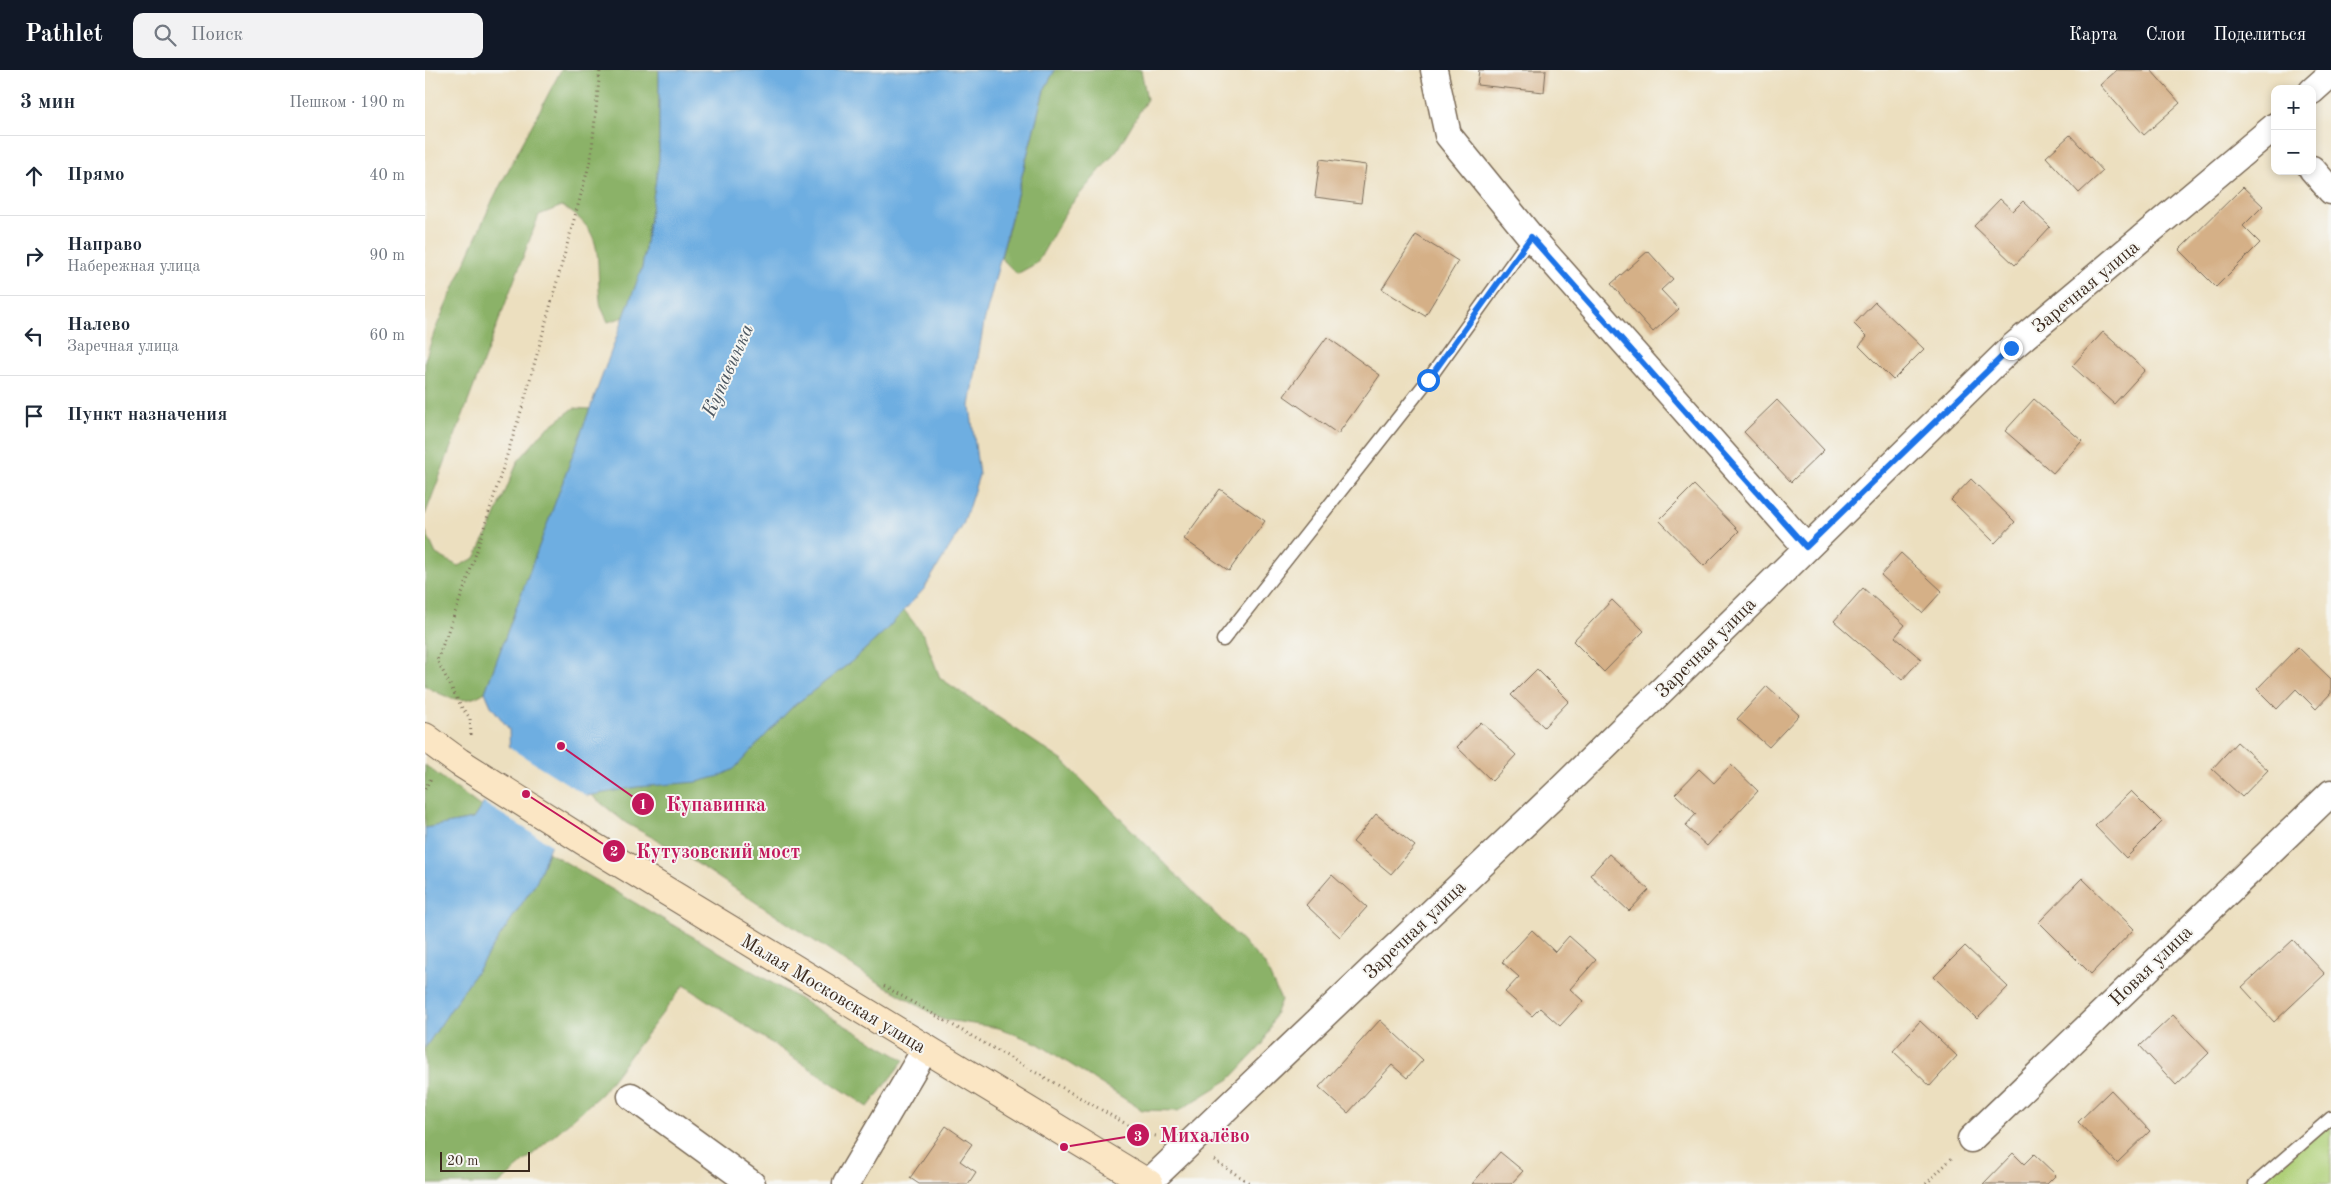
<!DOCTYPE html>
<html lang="ru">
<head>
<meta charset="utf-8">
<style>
  body { margin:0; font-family:"Old Standard TT",serif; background:#f2f2f3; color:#1f2937 }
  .controls { position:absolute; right:15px; top:15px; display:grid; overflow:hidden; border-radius:10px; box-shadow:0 2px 8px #0003 }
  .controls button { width:45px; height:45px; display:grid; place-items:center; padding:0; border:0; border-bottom:1px solid #e0e1e3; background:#fff; color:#1f2937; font:25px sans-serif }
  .scale { position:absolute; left:15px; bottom:12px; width:90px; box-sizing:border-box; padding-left:5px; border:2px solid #3b2a1e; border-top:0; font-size:14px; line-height:18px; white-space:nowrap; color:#3b2a1e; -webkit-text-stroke:4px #f6f6f2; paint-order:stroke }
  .stop { position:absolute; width:15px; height:15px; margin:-11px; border:4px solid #1a73e8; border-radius:50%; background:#fff }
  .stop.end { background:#1a73e8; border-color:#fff; box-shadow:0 1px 5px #0008 }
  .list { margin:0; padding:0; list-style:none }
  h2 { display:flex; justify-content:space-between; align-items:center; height:65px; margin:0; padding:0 20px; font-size:21px }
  h2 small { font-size:16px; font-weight:400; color:#747a83 }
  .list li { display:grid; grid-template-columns:32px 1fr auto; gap:15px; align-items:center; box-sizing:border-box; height:80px; padding:0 20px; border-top:1px solid #e0e1e3 }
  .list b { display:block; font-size:19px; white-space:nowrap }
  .list p { margin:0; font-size:16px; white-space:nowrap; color:#747a83 }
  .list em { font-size:16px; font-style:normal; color:#747a83 }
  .icon { flex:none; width:28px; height:28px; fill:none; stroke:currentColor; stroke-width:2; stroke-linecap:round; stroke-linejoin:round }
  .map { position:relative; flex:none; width:1906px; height:1114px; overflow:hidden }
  header { display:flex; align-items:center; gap:30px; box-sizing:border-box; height:70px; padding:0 25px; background:#111827; color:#fff }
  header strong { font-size:24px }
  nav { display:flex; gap:28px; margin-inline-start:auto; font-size:18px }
  .search { width:350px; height:45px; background:#f2f2f3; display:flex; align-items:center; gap:12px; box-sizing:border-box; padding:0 18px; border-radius:10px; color:#747a83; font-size:19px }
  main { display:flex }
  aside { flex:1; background:#fff }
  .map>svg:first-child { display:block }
  .green { fill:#afd078; stroke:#757d4b }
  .forest { fill:#8bb268; stroke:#636e43 }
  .water { fill:#6eaee1; stroke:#546c80 }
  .pier { fill:#ecdfbf }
  .building { fill:#d5b087 }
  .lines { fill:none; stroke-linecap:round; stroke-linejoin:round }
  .service-casing { stroke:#796956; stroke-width:15 }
  .minor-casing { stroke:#796956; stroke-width:29 }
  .secondary-casing { stroke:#796956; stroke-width:30 }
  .path { stroke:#796956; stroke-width:3; stroke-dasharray:1 4; stroke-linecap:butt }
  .service { stroke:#fff; stroke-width:12 }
  .minor { stroke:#fff; stroke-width:26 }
  .secondary { stroke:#fbe6c4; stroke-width:28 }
  .route { stroke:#1a73e8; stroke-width:6 }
  .labels { text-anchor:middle; stroke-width:4; stroke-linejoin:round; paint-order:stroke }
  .street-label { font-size:19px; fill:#3b2a1e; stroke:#f6f6f2 }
  .water-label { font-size:20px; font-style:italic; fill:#4d5862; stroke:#f6f6f2 }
  .leader { fill:none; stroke:#c2185b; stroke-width:2 }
  .callout-dot { fill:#c2185b; stroke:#f6f6f2; stroke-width:2 }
  .mark-label { font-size:15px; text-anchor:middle; font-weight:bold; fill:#fff }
  .callout-label { font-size:20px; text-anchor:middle; font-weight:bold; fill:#c2185b; stroke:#f6f6f2; stroke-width:4; stroke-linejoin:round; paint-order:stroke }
</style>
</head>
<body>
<header>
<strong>Pathlet</strong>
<div class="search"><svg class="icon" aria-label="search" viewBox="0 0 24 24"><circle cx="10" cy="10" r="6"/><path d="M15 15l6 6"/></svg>Поиск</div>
<nav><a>Карта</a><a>Слои</a><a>Поделиться</a></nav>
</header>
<main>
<aside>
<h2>3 мин<small>Пешком · 190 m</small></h2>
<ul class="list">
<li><svg class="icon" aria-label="ahead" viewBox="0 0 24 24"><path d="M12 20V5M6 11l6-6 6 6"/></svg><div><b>Прямо</b></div><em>40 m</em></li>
<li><svg class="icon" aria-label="right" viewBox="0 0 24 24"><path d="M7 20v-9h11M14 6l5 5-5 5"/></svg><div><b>Направо</b><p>Набережная улица</p></div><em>90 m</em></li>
<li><svg class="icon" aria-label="left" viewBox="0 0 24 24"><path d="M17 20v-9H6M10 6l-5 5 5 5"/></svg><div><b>Налево</b><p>Заречная улица</p></div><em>60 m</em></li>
<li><svg class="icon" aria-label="arrive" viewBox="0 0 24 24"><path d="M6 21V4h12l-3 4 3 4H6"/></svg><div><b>Пункт назначения</b></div></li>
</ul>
</aside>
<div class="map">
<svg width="1906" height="1114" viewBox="0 0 1906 1114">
  <rect width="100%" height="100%" fill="#f6f6f2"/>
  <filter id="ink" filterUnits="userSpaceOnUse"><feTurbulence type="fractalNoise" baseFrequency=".02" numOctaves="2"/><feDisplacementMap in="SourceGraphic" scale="10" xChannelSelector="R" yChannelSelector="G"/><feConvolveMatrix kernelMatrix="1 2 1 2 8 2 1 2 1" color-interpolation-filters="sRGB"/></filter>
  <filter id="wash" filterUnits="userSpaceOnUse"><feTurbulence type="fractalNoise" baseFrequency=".0096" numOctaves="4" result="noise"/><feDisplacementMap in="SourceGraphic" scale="20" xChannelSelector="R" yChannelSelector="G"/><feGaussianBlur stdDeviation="1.12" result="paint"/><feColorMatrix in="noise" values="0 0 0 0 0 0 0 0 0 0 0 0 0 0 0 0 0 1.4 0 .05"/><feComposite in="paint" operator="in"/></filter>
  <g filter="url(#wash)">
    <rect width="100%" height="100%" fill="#ecdfbf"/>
    <!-- green -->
    <path class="green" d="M1906 1048V1114H1830Z"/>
    <!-- forest -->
    <path class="forest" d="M136 0H234V91L217 198 199 247 183 252C180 245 175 237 175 230 170 187 182 163 137 136L114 145 0 445V290L10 260 68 129Z
      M630 0H716L722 29 692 80 644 137 612 193 592 204 576 188 619 20Z
      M149 338 165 339 60 622C38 637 21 627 0 616V460L11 484 33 496 50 488 66 456 93 391 120 360Z
      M479 540 499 566 515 608 638 691 839 893 856 930 838 974 805 1009 753 1041 717 1040 612 973 574 958 516 949 438 903 259 785 201 753 166 725 309 699 367 637 426 592 459 562Z
      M0 695 56 737 48 749 0 758Z
      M123 782 479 990 443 1037 259 915 176 1024 74 1114H0V978L112 811Z"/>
    <!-- water -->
    <path class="water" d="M234 0H630L619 20 559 252 545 336 554 405 538 455 499 519 459 562 426 592 367 637 309 699 295 706 272 712 212 717 151 728 140 736 112 811 0 978V758L48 749 85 694 84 659 66 636 60 622 217 198 234 90Z"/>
    <!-- pier -->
    <path class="pier" d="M82 676 165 728 152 730 142 738 128 776 57 732 83 693Z"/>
    <g id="blocks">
      <!-- building -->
      <path class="building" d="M1054 0H1121L1119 22 1052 15Z
        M1692 0H1726L1755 33 1719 65 1675 15Z
        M1645 65 1678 101 1654 123 1621 87Z
        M895 89 941 95 936 133 890 127Z
        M1818 117 1838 136 1818 156 1835 173 1791 217 1754 180Z
        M1575 129 1588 141 1598 131 1625 157 1590 195 1549 156Z
        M991 165 1033 191 1000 246 957 219Z
        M1223 181 1248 209 1236 220 1254 239 1228 262 1186 214Z
        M1450 232 1499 279 1468 310 1434 276 1442 267 1429 254Z
        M1678 262 1720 300 1689 334 1647 296Z
        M902 267 955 305 913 364 859 326Z
        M1609 329 1657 371 1628 403 1580 361Z
        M1352 330 1399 380 1366 412 1319 362Z
        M1546 409 1590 452 1570 473 1526 430Z
        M1269 415 1314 461 1279 496 1234 450Z
        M795 419 840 451 804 501 759 469Z
        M1476 483 1517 521 1497 543 1456 505Z
        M1438 518 1480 555 1470 567 1496 589 1477 610 1409 551Z
        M1187 530 1219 561 1179 602 1148 571Z
        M1873 577 1906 609V623L1891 639 1871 619 1852 639 1832 619Z
        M1112 599 1144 631 1119 657 1086 625Z
        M1342 616 1374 645 1344 677 1312 649Z
        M1056 652 1091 685 1067 711 1032 677Z
        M1812 672 1843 700 1817 727 1787 699Z
        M1306 695 1333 721 1282 776 1260 756 1271 744 1250 724 1274 699 1289 713Z
        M1706 721 1737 752 1701 788 1670 756Z
        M951 744 990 776 966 804 928 772Z
        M1184 784 1224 820 1204 841 1165 805Z
        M907 805 942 837 915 867 881 835Z
        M1657 808 1709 859 1666 904 1614 852Z
        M1107 860 1130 882 1144 866 1171 890 1145 919 1158 931 1135 956 1115 938 1107 946 1080 922 1094 907 1077 892Z
        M1868 870 1900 904 1849 952 1817 917Z
        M1540 876 1583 917 1552 949 1509 907Z
        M1748 945 1784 983 1751 1015 1715 976Z
        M955 950 998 990 982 1008 967 995 923 1043 894 1017Z
        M1495 951 1532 986 1505 1016 1468 981Z
        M1686 1020 1725 1061 1692 1093 1653 1052Z
        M521 1056 547 1074 535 1091 551 1102 543 1114H494L485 1108Z
        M1075 1082 1098 1101 1086 1114H1047Z
        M1588 1083 1599 1094 1609 1084 1631 1105 1622 1114H1558Z"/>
    </g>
  </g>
  <g filter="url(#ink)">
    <use href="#blocks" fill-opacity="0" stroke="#796956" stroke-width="1"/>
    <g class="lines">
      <defs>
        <path id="service" d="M798 570 1003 310 1106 167
          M1830 1114 1906 1048"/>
        <path id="minor" d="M1009 0 1023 65 1106 167 1381 477
          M1887 21 1906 4
          M1887 99 1906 121
          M206 1026 327 1114
          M1546 1069 1906 723
          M723 1113 1133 722 1586 278 1850 56
          M421 1114 501 978"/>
        <path id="secondary" d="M0 667 34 692 159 771 724 1114"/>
      </defs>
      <!-- service casing -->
      <use href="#service" class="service-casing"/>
      <!-- minor casing -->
      <use href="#minor" class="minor-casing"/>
      <!-- secondary casing -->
      <use href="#secondary" class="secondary-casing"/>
      <!-- path -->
      <path class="path" d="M46 665 45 648 37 638 12 590 42 511 98 335 166 88 175 0
        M0 719 6 708
        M459 916 717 1063 731 1066
        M789 1090 826 1114
        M1501 1114 1527 1088"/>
      <!-- service -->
      <use href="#service" class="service"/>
      <!-- minor -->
      <use href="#minor" class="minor"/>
      <!-- secondary -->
      <use href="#secondary" class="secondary"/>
    </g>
  </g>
  <g class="lines" filter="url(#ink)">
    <!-- route -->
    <path class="route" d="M1003 310 1106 167 1381 477 1586 278"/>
  </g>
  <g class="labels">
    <!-- street labels -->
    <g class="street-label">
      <text transform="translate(1660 216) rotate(-40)" y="7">Заречная улица</text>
      <text transform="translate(1280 577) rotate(-45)" y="7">Заречная улица</text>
      <text transform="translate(989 859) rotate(-44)" y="7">Заречная улица</text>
      <text transform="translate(1725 895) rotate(-44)" y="7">Новая улица</text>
      <text transform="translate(409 923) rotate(31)" y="7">Малая Московская улица</text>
    </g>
    <!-- water labels -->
    <g class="water-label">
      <text transform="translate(302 300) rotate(-66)" y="7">Купавинка</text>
    </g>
  </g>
  <!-- callouts -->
  <path class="leader" d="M136 676L218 734M101 724L189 781M639 1077L713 1065"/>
  <g class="callout-dot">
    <circle cx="136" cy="676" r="5"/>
    <circle cx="101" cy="724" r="5"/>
    <circle cx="639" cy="1077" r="5"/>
    <circle cx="218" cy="734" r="12"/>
    <circle cx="189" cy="781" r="12"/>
    <circle cx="713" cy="1065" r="12"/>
  </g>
  <g class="mark-label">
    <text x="218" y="739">1</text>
    <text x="189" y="786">2</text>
    <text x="713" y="1071">3</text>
  </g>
  <g class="callout-label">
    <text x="291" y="741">Купавинка</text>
    <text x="293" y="788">Кутузовский мост</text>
    <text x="780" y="1072">Михалёво</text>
  </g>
</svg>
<div class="controls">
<button>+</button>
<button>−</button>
</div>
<div class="scale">20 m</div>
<div class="stop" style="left:1003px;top:310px"></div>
<div class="stop end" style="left:1586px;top:278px"></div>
</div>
</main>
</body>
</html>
